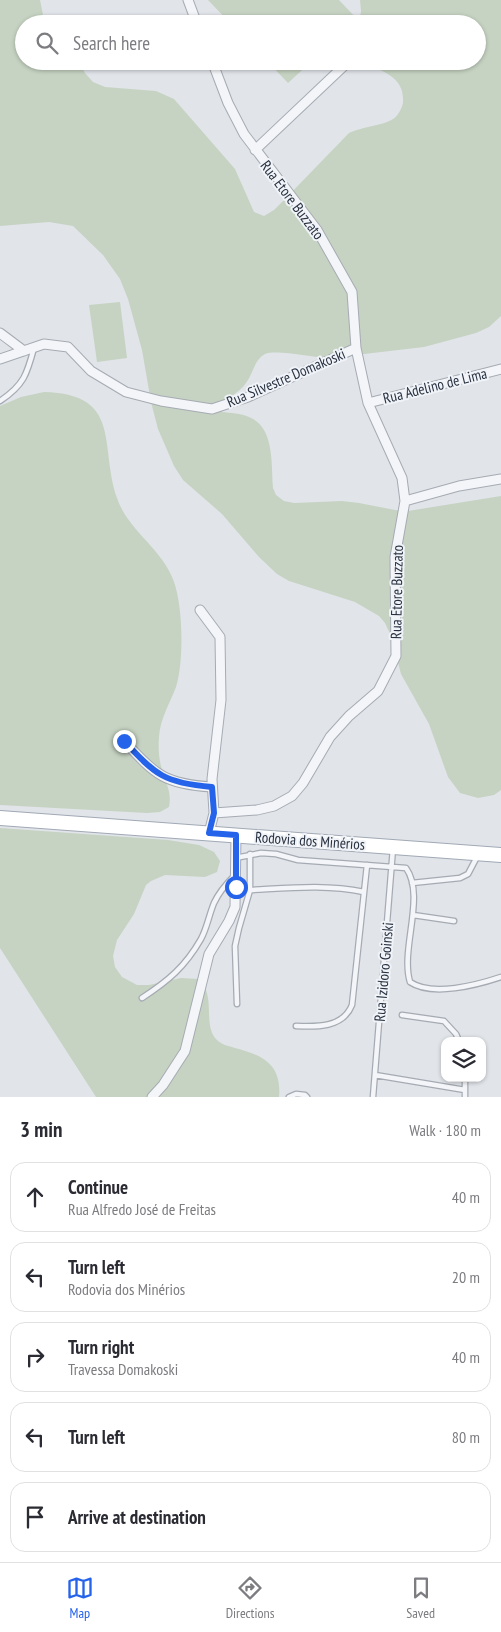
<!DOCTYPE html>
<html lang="en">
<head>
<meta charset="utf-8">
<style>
  body { margin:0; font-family:"PT Sans Narrow",sans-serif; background:#f7f7f7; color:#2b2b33 }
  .controls { position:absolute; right:15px; bottom:15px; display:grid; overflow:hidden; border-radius:10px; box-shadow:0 1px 4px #0004 }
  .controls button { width:45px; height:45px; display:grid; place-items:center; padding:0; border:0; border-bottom:1px solid #e1e1e2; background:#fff; color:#2b2b33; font:25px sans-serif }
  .stop { position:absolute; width:15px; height:15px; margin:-11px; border:4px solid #2563eb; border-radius:50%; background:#fff }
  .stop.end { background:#2563eb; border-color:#fff; box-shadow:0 1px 5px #0008 }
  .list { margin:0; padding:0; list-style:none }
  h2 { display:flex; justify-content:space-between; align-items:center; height:65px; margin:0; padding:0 20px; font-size:21px }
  h2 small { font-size:16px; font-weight:400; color:#7c7c81 }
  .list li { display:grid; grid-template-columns:32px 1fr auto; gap:15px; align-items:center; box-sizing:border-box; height:70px; margin:0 10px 10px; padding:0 10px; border:1px solid #e1e1e2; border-radius:15px }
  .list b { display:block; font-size:19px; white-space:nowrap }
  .list p { margin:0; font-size:16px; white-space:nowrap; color:#7c7c81 }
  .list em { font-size:16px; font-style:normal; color:#7c7c81 }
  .icon { flex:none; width:28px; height:28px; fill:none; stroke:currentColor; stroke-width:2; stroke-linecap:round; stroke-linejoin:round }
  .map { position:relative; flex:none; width:501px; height:1097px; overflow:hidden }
  .search { position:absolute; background:#fff; box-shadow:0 1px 4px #0004; left:15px; right:15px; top:15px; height:55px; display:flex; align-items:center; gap:12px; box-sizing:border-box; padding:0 18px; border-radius:28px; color:#7c7c81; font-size:19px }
  .sheet { height:465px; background:#fff }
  nav { display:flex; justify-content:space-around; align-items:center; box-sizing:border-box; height:70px; border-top:1px solid #e1e1e2; background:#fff; font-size:14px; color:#7c7c81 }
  nav a { display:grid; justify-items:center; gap:2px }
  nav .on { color:#2563eb }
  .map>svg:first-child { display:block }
  .green { fill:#c6d3c2 }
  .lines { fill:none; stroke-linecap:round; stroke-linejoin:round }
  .lane-casing { stroke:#a6abb3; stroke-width:7 }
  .street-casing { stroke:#a6abb3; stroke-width:11 }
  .primary-casing { stroke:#a0a9b5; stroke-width:16 }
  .lane { stroke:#f4f5f8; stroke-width:4.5 }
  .street { stroke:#f4f5f8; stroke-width:9 }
  .primary { stroke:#fff; stroke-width:14 }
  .route { stroke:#2563eb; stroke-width:6 }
  .labels { text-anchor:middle; stroke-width:4; stroke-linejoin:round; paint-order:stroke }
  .street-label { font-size:15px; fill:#293241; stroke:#f0f3f7 }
</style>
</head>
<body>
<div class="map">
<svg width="501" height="1097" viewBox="0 0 501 1097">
  <rect width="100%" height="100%" fill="#e1e4e9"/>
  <!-- green -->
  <path class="green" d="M0 0H40L44 20 48 24H24V61H78L85 73 93 82 105 87 156 91 174 99 235 169 254 212 264 216 274 210 285 199 349 133C361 127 385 125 393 119 398 116 402 108 403 103 405 76 383 73 364 61H477V24H359L361 11 360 0H501V316L489 327 476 333 424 347 330 358C315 358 276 349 265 354 254 360 253 374 246 383 240 392 228 398 219 404L222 412C230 413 241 413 249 417 275 427 271 465 273 488L276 495 284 501 294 503 342 501 359 503 395 510 408 511 501 496V790L494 795 478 798 460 793 448 777 429 724 401 674 391 636 385 623 379 616 355 602 289 581 277 574 259 557 222 514 183 480 174 466 158 429 151 402 142 350 128 299 120 279 103 255 73 226 49 222 0 226Z
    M208 0H339L359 21 355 24H231Z
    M267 61H312L288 83Z
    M120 302 127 358 97 362 89 305Z
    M44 392C123 394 99 446 117 498 128 531 163 549 174 582 183 607 184 662 176 687 170 703 160 719 159 737 158 748 159 760 162 770 166 784 172 792 169 807L160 812 147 813 0 805V406L21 397Z
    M0 828 168 840 199 845 214 852 220 861 217 872 205 877 165 875 151 881 146 885 134 914 117 940 113 956 115 967 122 977 137 985H149L181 978 198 979C200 982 204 985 205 988 213 1004 204 1028 217 1040 222 1045 229 1046 235 1048 262 1055 282 1064 279 1097H96L0 948Z"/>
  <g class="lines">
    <defs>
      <path id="lane" d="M0 401C24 385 27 374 34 348
        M235 858 261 853 276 854 298 860 406 868C426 896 400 949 410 982 432 997 477 985 501 977
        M412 883 460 878 468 874 478 855
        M250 890C289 888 326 884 364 892
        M413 915 454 921
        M142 998C168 981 185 967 201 939 207 928 209 915 214 903 219 892 227 883 235 875
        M237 1004 235 946 239 928 250 890V854
        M402 1015 444 1021 456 1034 459 1041
        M296 1026C316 1027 343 1028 352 1005L367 865
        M375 1075 465 1090V1097
        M465 1090V1078
        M289 1097 296 1094 305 1095 307 1097
        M373 1097 393 848"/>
      <path id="street" d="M188 0 197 24
        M255 150 347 63
        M0 333 24 351
        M0 359 44 344 68 347 91 371 126 392 161 401 212 409 248 397 356 348
        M368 403 501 369
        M405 501 459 486 501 479
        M200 610 220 637 221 700 212 779 214 813
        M124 741C156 775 164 784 212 787
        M209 833 214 813 257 810 274 806 292 796 303 783 330 737 349 716 378 691 396 656 395 557 405 501 402 478 368 403 356 348 352 292 317 230 244 134 228 103 212 61
        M152 1097 163 1085 185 1051 209 954 229 921 235 907 236 835"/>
      <path id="primary" d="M0 818 501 855"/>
    </defs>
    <!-- lane casing -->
    <use href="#lane" class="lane-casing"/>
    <!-- street casing -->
    <use href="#street" class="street-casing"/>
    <!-- primary casing -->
    <use href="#primary" class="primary-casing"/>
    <!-- lane -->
    <use href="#lane" class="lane"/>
    <!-- street -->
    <use href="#street" class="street"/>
    <!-- primary -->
    <use href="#primary" class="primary"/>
  </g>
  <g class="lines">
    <!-- route -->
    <path class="route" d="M124 741C156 775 164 783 212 787L214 813 209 833 236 835V887"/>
  </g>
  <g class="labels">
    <!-- street labels -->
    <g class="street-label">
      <text transform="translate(292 200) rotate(53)" y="5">Rua Etore Buzzato</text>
      <text transform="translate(286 378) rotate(-23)" y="5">Rua Silvestre Domakoski</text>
      <text transform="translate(435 386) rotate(-14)" y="5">Rua Adelino de Lima</text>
      <text transform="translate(397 592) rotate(-89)" y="5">Rua Etore Buzzato</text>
      <text transform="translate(310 841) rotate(4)" y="5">Rodovia dos Minérios</text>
      <text transform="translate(384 972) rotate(-85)" y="5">Rua Izidoro Goinski</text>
    </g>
  </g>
</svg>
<div class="controls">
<button><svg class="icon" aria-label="layers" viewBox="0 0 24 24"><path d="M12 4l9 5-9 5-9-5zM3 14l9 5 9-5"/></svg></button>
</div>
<div class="stop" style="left:236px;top:887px"></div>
<div class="stop end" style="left:124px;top:741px"></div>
<div class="search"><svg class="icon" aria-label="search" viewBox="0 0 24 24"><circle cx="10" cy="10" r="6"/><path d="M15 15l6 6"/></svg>Search here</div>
</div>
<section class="sheet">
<h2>3 min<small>Walk · 180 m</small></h2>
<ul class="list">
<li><svg class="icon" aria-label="ahead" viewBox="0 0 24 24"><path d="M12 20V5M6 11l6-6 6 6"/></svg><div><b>Continue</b><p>Rua Alfredo José de Freitas</p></div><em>40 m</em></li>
<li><svg class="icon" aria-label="left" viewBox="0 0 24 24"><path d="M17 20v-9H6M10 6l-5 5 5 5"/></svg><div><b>Turn left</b><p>Rodovia dos Minérios</p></div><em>20 m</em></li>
<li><svg class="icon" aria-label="right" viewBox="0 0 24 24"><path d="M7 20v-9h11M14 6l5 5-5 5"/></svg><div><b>Turn right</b><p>Travessa Domakoski</p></div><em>40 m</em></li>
<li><svg class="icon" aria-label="left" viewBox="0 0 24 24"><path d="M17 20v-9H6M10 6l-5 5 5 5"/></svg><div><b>Turn left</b></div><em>80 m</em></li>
<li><svg class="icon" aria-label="arrive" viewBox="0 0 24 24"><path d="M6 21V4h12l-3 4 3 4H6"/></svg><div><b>Arrive at destination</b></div></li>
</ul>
</section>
<nav>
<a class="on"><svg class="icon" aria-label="map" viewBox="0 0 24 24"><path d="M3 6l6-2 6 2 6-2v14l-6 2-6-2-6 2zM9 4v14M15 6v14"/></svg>Map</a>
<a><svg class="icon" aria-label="directions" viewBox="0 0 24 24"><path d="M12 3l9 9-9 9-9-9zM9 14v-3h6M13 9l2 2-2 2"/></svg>Directions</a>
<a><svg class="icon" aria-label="saved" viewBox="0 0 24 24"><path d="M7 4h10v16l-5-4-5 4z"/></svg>Saved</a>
</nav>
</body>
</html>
